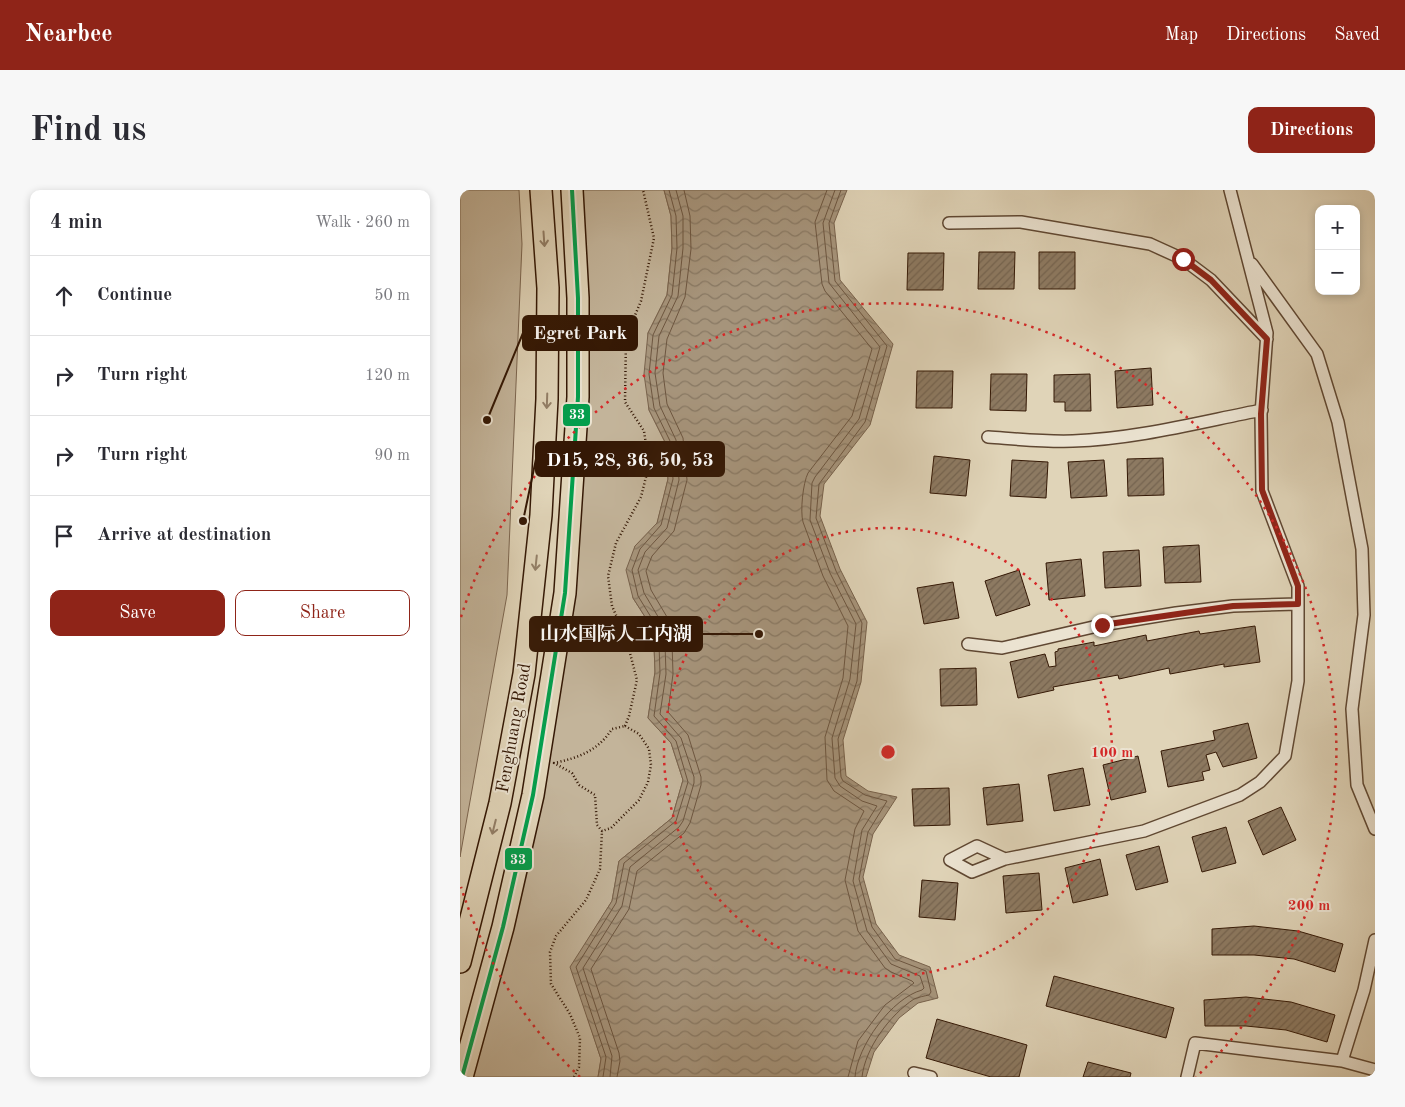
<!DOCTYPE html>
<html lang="en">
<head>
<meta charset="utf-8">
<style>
  body { margin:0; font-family:"Old Standard TT","Noto Serif SC",serif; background:#f7f7f7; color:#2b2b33 }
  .controls { position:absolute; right:15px; top:15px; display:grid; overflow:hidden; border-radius:10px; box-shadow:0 2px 8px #0003 }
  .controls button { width:45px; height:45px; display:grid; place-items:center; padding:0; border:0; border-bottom:1px solid #e1e1e2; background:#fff; color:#2b2b33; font:25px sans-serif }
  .stop { position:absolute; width:15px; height:15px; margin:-11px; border:4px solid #8f2418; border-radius:50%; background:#fff }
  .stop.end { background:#8f2418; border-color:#fff; box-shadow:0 1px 5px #0008 }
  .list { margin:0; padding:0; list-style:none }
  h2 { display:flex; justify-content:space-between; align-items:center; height:65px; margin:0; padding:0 20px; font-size:21px }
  h2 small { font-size:16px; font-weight:400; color:#7c7c81 }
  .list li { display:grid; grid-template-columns:32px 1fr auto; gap:15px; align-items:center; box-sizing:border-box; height:80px; padding:0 20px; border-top:1px solid #e1e1e2 }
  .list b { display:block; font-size:19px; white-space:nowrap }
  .list em { font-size:16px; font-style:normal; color:#7c7c81 }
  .actions { display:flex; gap:10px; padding:15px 20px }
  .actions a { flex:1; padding:11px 0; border:1px solid #8f2418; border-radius:10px; text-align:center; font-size:18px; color:#8f2418 }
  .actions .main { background:#8f2418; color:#fff }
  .icon { flex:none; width:28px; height:28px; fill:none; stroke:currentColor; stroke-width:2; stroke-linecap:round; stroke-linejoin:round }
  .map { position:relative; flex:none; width:915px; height:887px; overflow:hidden; border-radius:10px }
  header { display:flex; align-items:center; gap:30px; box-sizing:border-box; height:70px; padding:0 25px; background:#8f2418; color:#fff }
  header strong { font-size:24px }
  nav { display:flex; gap:28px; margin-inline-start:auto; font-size:18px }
  .intro { display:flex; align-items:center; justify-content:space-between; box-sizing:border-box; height:120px; padding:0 30px }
  h1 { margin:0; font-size:35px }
  .button { padding:12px 22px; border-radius:10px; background:#8f2418; color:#fff; font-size:18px; font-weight:700 }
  main { display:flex; gap:30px; padding:0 30px }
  aside { flex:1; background:#fff; border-radius:10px; box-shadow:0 2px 8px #0003 }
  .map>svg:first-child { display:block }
  .park { fill:#c3b49a; stroke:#7c6650 }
  .water { fill:url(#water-waves); stroke:#78624c }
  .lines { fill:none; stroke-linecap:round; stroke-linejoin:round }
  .shore { stroke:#6d5640; stroke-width:1 }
  .building { fill:url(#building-hatch); stroke:#341805 }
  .street-casing { stroke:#5f4732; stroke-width:14 }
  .highway-casing { stroke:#341805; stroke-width:24 }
  .path { stroke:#341805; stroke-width:2.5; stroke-dasharray:1 2.5; stroke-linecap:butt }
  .street { stroke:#ebe3d1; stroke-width:11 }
  .highway { stroke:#e0d4b8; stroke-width:21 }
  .bus-1-casing { stroke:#ebe3d1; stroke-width:8 }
  .bus-1 { stroke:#039f4d; stroke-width:4 }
  .oneway { stroke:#937f67 }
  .route { stroke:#8f2418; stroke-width:6 }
  .ring { fill:none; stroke:#d62828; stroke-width:2.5; stroke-dasharray:2.5 5 }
  .labels { text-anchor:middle; stroke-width:4; stroke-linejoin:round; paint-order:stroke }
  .street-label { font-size:18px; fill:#341805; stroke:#ebe3d1 }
  .centre { fill:#d62828; stroke:#ebe3d1; stroke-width:2.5 }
  .ring-label { font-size:15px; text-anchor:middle; font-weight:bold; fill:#d62828; stroke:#ebe3d1; stroke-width:4; stroke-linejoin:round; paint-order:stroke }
  .leader { fill:none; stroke:#341805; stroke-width:2 }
  .callout-dot { fill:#341805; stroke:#ebe3d1; stroke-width:2 }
  .callout { fill:#341805; stroke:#341805; stroke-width:2 }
  .callout-label { font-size:19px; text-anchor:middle; font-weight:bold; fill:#fff }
  .line-badge { stroke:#ebe3d1; stroke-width:2 }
  .badge-label { font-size:14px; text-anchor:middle; font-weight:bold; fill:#fff }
</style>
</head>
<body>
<header>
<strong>Nearbee</strong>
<nav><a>Map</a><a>Directions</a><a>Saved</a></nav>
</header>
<div class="intro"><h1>Find us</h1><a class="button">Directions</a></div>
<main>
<aside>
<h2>4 min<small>Walk · 260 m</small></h2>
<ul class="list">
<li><svg class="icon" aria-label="ahead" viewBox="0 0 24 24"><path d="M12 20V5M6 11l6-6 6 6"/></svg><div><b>Continue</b></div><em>50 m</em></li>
<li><svg class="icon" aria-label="right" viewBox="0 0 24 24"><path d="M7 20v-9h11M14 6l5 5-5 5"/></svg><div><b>Turn right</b></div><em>120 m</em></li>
<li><svg class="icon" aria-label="right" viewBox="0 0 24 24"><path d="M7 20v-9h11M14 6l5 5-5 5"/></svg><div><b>Turn right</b></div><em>90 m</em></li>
<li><svg class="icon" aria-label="arrive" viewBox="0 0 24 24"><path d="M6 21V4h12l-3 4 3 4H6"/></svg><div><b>Arrive at destination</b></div></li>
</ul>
<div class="actions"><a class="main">Save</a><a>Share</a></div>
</aside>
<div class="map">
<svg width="915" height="887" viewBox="0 0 915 887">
  <defs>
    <pattern id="water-waves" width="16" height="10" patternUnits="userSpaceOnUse" patternTransform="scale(1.25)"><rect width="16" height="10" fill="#a6947b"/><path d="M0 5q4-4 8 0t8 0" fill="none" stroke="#887863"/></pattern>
    <pattern id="building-hatch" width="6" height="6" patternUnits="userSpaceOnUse" patternTransform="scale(1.25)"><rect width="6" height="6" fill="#8d7a62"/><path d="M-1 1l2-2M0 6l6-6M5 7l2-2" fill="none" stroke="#74634f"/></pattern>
  </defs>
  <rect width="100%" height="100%" fill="#e0d4b8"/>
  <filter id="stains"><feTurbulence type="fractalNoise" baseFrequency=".004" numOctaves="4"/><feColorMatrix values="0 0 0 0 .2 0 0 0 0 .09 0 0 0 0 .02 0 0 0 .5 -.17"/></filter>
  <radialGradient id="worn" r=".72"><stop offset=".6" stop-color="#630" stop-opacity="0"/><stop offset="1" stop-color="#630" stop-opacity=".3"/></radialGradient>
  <!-- park -->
  <path class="park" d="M0 0H59L62 54 47 405 0 667Z
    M123 0H204L211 26 212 58 207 105 188 143 189 220 205 252 208 289 197 334 175 356 173 408 189 433 194 455 195 482 188 528 211 553 223 590 212 628 159 671 152 711 111 777 141 869 138 887H10L87 572 127 106Z"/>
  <!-- water -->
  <path class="water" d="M204 0H387L374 33 380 90 433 154 410 235 364 294 360 326 380 379 407 432 401 492 383 550 386 586 408 601 437 607 413 644 403 687 416 734 439 765 470 777 478 808 458 813 439 828 414 862 406 887H138L141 869 110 777 152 711 159 671 212 628 223 590 211 553 188 528 195 482 194 455 189 433 173 408 166 380 175 356 197 333 208 289 205 252 189 220 184 184 188 143 207 105 212 58 211 26Z"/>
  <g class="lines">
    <!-- shore -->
    <path class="shore" d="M367 0 355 32 362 94 365 101 412 159 392 226 348 283C343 293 340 321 343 332L363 386 388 436 383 488 365 547 367 590 374 601 404 621 395 639 385 690 398 741 425 778 431 782 452 791 454 793 425 815 398 851 388 887
      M375 0 363 33 369 93 420 157 399 229 355 287 352 293 350 330 370 383 396 434 390 489 372 548 375 588 380 596 402 611 417 616 402 640 393 691 407 741 431 774 460 786 464 798 462 800C432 808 397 856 395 887
      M381 0 369 33 375 91 427 156 405 232 359 294 356 328 376 381 402 433 397 491 378 549 381 587 383 591 405 605 427 611 408 642 399 689 412 737 435 769 466 781 471 802 469 805C464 806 459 807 454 809 430 825 405 858 402 887
      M143 887 146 867 116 777 156 713 164 673 216 631 228 592 216 551 194 526 200 483 199 454 194 432 178 406 172 380 180 359 201 335 213 289 210 251 194 218 189 184 193 145 212 105 217 58 216 26 209 0
      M150 887 152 866 123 778 162 716 170 677 219 637 223 631 234 593V587L221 548 200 524 206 484 205 453 200 430 184 403 178 380 185 362 207 338 219 290 216 250 200 216 195 183 199 146 218 106 223 58V26L216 0
      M157 887 160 871 159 863 131 779 169 719 177 681 224 643 230 633 241 595V587L228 545 208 522 213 484 212 452 207 427 191 400 186 381 192 366 214 341 227 290 223 248 207 214 203 183 207 149 225 107 231 59 230 26 224 0"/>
  </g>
  <!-- building -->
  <path class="building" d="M519 62H555L554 99H518Z
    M579 62H615V99H579Z
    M448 63H484L483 100H447Z
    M691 178 693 215 657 218 655 181Z
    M457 181H493L492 218H456Z
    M531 184H567L566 221 530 220Z
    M630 184 631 221H605V212H594V185Z
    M474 266 510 270 506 306 470 303Z
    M703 268 704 305 668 306 667 269Z
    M552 270 588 272 586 308 550 306Z
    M644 270 647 306 611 308 608 272Z
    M739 355 741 392 705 393 703 357Z
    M679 360 681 396 645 398 643 362Z
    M621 369 625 406 589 410 586 373Z
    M559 380 570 415 536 426 525 391Z
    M493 392 499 428 464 434 457 398Z
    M795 436 800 472 764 477V474L710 484 709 478 659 489 658 485 593 497 594 500 558 508 550 472 585 464 589 477 596 476 595 462 598 461V459L634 452V456L686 445 687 451 739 441 740 444Z
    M516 478 517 515 481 516 480 479Z
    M788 533 797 568 763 577 756 562 746 565 750 580 742 582 744 590 708 597 701 561 755 550 753 541Z
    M678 566 686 602 651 610 643 575Z
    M623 578 630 615 594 621 588 585Z
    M559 594 563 631 527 635 523 598Z
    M489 598 490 635 454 636 452 599Z
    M821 617 836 650 803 665 788 631Z
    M766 637 776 673 742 682 732 647Z
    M699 656 708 692 676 700 666 665Z
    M640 669 648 705 613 713 605 678Z
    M579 683 582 720 546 723 543 686Z
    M462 690 498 693 495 730 459 727Z
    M794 736 838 741 883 754 875 782 834 769 794 765H752V739Z
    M594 786 714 818 706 848 586 816Z
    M786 807 831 812 875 825 867 852 826 840 786 836H745L744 810Z
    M477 829 567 855 559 887H531L466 868Z
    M628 872 671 883 670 887H623Z"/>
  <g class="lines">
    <defs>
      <path id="street" d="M489 33 561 32 690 54 723 69 751 90 807 149
        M792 74 857 164 878 232 902 359 904 425 892 519 897 595 915 639
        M528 247C556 249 584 252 613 251 676 249 740 232 802 220
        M508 454 542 458 642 435 716 423 773 416 838 414
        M545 669 517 656 490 670 512 682 545 669 684 641 780 605 800 592 825 566 838 491V396L802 301 801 224 807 143 770 0
        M882 871 915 880
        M454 883 471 887
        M727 887 735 853 882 871 904 800 915 750"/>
      <path id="highway" d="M0 772 40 613 64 484 81 325 87 209 88 98 81 0
        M2 887 43 737 73 605 105 403 118 207V108L112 0"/>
    </defs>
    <!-- street casing -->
    <use href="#street" class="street-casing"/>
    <!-- highway casing -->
    <use href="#highway" class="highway-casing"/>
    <!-- path -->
    <path class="path" d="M165 536 169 526 177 490 166 448 152 416 148 386 156 353 181 307 189 275 184 241 165 212 166 147 181 111 194 48 183 0
      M165 536 179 544 189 559 191 575 188 592 179 610 151 638 142 641 137 635 135 605 119 595 112 583 94 573C118 568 138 561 152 539Z
      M114 887 119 877 120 848 110 824 91 794 90 762 96 746 126 710 140 679 142 641"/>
    <!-- street -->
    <use href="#street" class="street"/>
    <!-- highway -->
    <use href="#highway" class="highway"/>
    <defs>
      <path id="bus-1" d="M2 887 43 737 73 605 105 403 118 207V108L112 0"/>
    </defs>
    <!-- bus-1 casing -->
    <use href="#bus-1" class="bus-1-casing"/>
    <!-- bus-1 -->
    <use href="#bus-1" class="bus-1"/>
  </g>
  <!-- one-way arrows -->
  <defs><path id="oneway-shaft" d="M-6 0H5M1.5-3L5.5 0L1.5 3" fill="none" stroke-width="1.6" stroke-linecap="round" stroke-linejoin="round" transform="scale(1.25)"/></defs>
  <g class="oneway">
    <use href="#oneway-shaft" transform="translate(84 49) rotate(86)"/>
    <use href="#oneway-shaft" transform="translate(87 211) rotate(92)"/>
    <use href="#oneway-shaft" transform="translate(76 373) rotate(96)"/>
    <use href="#oneway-shaft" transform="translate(34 637) rotate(104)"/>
  </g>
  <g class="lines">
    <!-- route -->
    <path class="route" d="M642 435 773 416 838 414V396L802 300 801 224 807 149 751 90 723 69"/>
  </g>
  <!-- distance rings -->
  <g class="ring">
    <circle cx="428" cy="562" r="224"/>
    <path d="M120 887A448 448 0 0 1 1 697M1 427A448 448 0 1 1 736 887"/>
  </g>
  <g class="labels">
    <!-- street labels -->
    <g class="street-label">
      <text transform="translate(53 538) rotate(-80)" y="6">Fenghuang Road</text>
    </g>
  </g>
  <circle cx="428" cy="562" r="8" class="centre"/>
  <g class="ring-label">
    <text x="652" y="567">100 m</text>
    <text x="849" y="720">200 m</text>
  </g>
  <!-- callouts -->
  <path class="leader" d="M27 230L63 143M63 331L76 269M299 444L242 444"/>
  <g class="callout-dot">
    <circle cx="27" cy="230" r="5"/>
    <circle cx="63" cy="331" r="5"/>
    <circle cx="299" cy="444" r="5"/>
  </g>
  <g class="callout">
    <rect x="63" y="126" width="114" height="34" rx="5"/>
    <rect x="76" y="252" width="188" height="34" rx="5"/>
    <rect x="70" y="427" width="172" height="34" rx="5"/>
  </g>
  <g class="callout-label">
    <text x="120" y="149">Egret Park</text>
    <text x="170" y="276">D15, 28, 36, 50, 53</text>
    <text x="156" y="450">山水国际人工内湖</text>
  </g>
  <g class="line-badge">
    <rect x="102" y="213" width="29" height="24" rx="5" fill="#039f4d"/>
    <rect x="44" y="657" width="29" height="24" rx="5" fill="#039f4d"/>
  </g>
  <g class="badge-label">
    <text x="117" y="229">33</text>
    <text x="58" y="674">33</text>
  </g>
  <rect width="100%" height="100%" filter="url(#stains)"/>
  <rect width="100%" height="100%" fill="url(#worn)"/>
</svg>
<div class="controls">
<button>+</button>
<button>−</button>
</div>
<div class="stop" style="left:723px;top:69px"></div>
<div class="stop end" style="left:642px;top:435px"></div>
</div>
</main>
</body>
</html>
